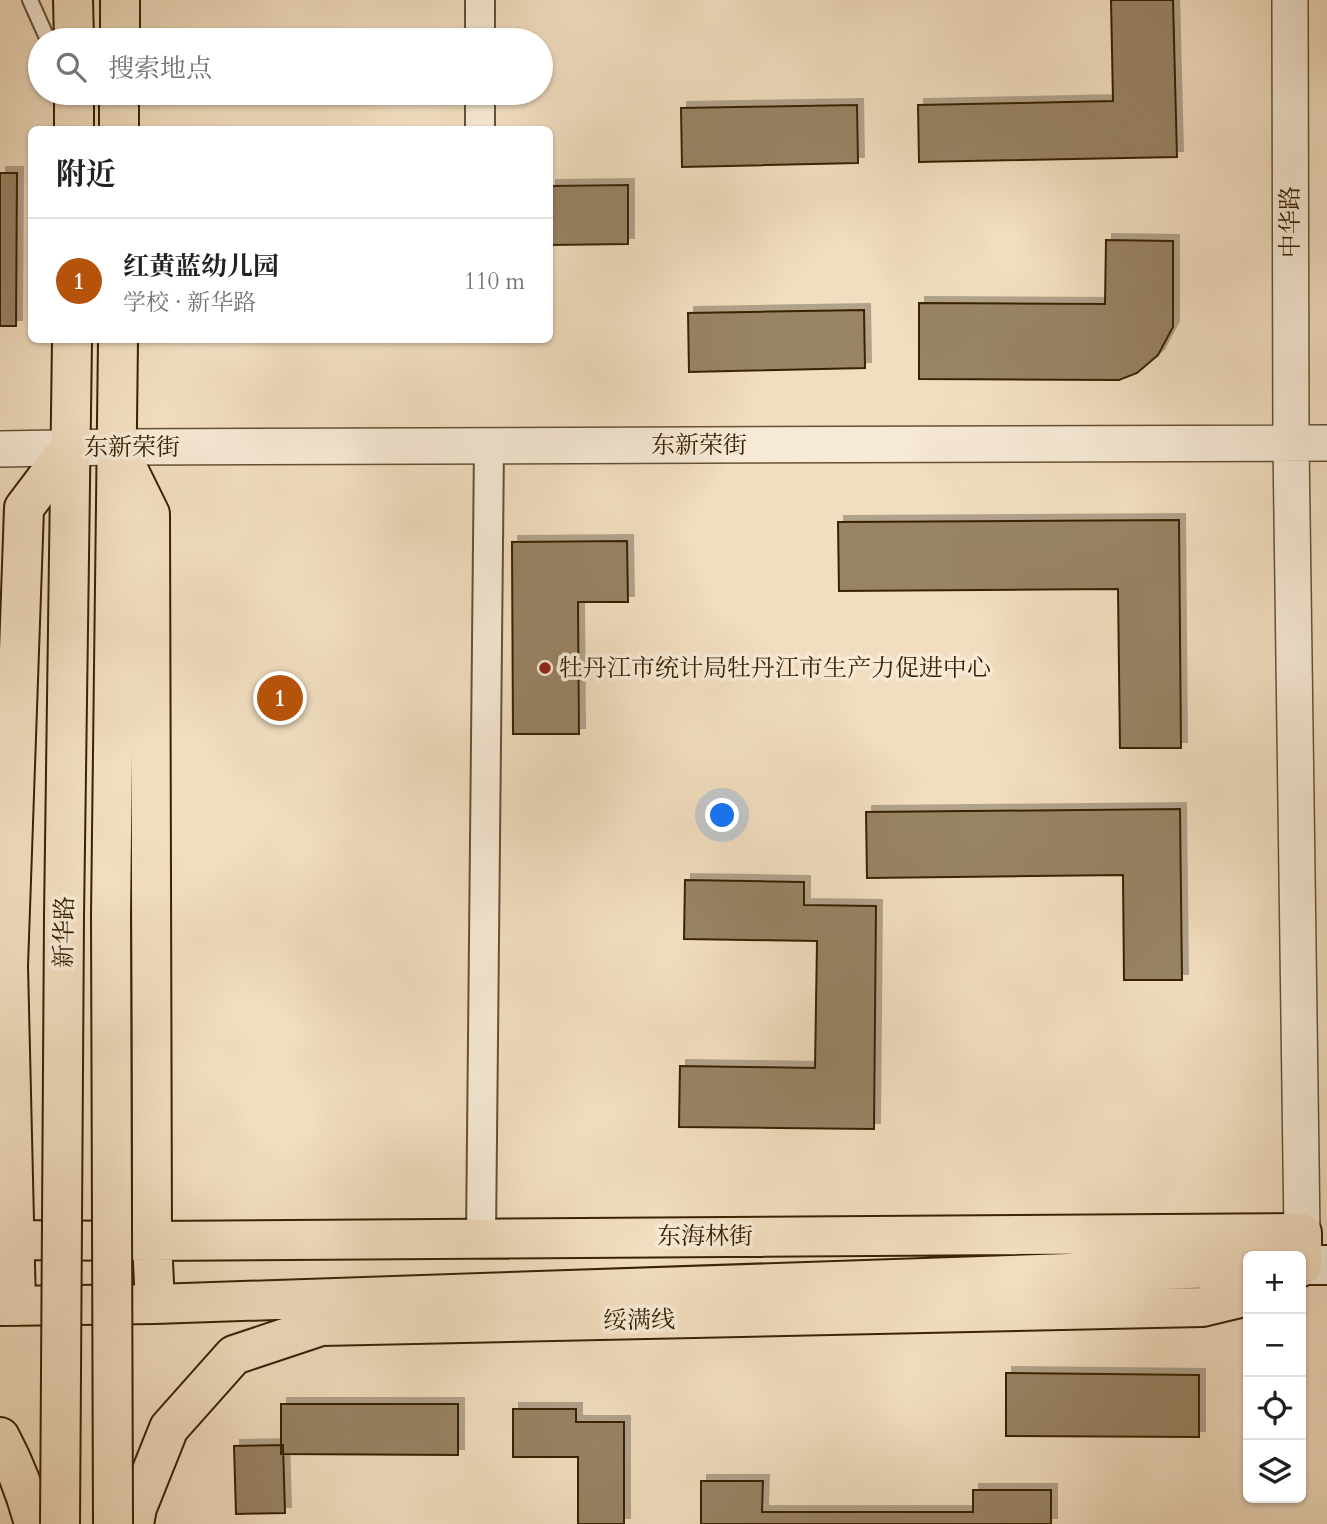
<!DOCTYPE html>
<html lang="zh">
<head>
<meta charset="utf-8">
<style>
  body { margin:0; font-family:Cardo,"Noto Serif SC",serif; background:#f2f2f2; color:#202124 }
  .controls { position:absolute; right:21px; bottom:21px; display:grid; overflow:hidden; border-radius:10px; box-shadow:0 2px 5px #0004 }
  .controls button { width:63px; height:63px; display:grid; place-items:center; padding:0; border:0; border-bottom:2px solid #e0e0e0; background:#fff; color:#202124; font:35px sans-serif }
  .you { position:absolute; left:723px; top:816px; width:24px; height:24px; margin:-18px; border:5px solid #fff; border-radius:50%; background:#1a73e8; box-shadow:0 0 0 10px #1a73e833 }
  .badge { display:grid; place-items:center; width:46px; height:46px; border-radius:50%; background:#b45309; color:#fff; font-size:23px; font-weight:700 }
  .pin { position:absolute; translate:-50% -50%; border:4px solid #fff; box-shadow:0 2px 7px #0006 }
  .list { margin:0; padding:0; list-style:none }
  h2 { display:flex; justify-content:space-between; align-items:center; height:91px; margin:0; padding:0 28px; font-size:30px }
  h2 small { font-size:23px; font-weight:400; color:#757577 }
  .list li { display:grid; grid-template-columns:46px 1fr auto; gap:21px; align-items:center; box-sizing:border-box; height:126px; padding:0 28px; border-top:2px solid #e0e0e0 }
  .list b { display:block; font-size:26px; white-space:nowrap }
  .list p { margin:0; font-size:23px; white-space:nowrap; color:#757577 }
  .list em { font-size:23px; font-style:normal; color:#757577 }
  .icon { flex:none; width:38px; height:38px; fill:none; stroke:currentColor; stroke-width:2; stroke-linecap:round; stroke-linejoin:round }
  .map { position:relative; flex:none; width:1327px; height:1524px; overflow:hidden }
  .search { position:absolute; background:#fff; box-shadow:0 2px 5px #0004; left:28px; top:28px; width:525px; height:77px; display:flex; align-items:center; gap:18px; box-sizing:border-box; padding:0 24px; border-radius:38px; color:#757577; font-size:26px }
  .panel { position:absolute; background:#fff; box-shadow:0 2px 5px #0004; left:28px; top:126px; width:525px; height:217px; border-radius:10px }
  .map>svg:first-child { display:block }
  .building { fill:#988365; stroke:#382204; stroke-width:2; filter:url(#shadow) }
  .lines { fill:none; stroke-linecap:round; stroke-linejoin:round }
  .service-casing { stroke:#665133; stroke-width:18 }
  .minor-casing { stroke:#665133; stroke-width:32 }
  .tertiary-casing { stroke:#665133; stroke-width:38 }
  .secondary-casing { stroke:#382204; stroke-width:42 }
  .primary-casing { stroke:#382204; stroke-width:42 }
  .trunk-casing { stroke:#382204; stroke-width:42 }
  .service { stroke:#f6e9d5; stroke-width:14 }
  .minor { stroke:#f6e9d5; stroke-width:28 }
  .tertiary { stroke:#f6e9d5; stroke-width:35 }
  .secondary { stroke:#f6e9d5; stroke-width:38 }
  .primary { stroke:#f1ddbf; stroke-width:38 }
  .trunk { stroke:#f1ddbf; stroke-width:38 }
  .primary-bridge-casing { stroke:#382204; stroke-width:42; stroke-linecap:butt }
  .primary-bridge { stroke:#f1ddbf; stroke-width:38 }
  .poi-dot { fill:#8f2418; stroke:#f6e9d5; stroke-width:2.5 }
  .labels { text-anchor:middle; stroke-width:7; stroke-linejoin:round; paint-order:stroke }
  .street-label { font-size:24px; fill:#382204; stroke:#f6e9d5 }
  .poi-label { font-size:24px; fill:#382204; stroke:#f6e9d5; text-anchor:start }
</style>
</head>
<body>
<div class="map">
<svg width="1327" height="1524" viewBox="0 0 1327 1524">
  <defs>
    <filter id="shadow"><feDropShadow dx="6" dy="-6" stdDeviation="0" flood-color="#0004"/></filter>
  </defs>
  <rect width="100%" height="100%" fill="#f1ddbf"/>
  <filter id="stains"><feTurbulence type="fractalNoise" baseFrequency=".00286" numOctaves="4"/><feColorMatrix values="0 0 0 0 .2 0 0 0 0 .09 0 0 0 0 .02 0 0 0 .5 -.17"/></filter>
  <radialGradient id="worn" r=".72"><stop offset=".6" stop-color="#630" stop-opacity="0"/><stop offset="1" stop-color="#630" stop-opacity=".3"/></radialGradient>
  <!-- building -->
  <path class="building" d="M1111 0H1173L1177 157 919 162 918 105 1113 101Z
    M857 105 858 163 682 167 681 108Z
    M0 173H17L16 326H0Z
    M628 185V244L550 245V186Z
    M1106 240 1173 241V327L1158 355 1137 373 1119 380 919 379V303L1105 304Z
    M864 310 865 368 689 372 688 313Z
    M1179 520 1181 748H1120L1118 589 839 591 838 522Z
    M627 541 628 602H578L579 734H513L512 542Z
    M1180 809 1182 980H1124L1123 875 867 878 866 812Z
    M685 880 804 882V905L876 906 874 1129 679 1127 680 1066 815 1068 817 941 684 939Z
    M1006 1373 1199 1375V1437L1006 1436Z
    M281 1404H458V1455L281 1454Z
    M513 1409H576V1422H624V1524H578V1457H513Z
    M283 1445 285 1513 236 1514 234 1446Z
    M701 1481H763L762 1512H973V1490H1051V1524H701Z"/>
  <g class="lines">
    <defs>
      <path id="service" d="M30 0 48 40"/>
      <path id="minor" d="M480 40V0
        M480 130V93
        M481 1238 489 445"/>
      <path id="tertiary" d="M1290 0 1291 444 1302 1233
        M0 449 117 447 1327 443"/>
      <path id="secondary" d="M1302 1265H1327"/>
      <path id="primary" d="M73 0 74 40
        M120 40V0
        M74 130V93
        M119 130V93
        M111 916 118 340
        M64 917 72 340"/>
      <path id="trunk" d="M117 447 150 514 152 1241 155 1304
        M0 1240 152 1241 1302 1233V1265L1301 1267
        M0 1306 155 1304 1248 1267
        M16 1306 8 966 24 508 70 447
        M0 1437C15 1465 26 1493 34 1524
        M134 1524 137 1508 169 1428 234 1355 321 1326 1202 1307 1248 1296"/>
    </defs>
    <!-- service casing -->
    <use href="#service" class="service-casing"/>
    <!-- minor casing -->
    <use href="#minor" class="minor-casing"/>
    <!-- tertiary casing -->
    <use href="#tertiary" class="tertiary-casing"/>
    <!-- secondary casing -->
    <use href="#secondary" class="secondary-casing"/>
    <!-- primary casing -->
    <use href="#primary" class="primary-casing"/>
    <!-- trunk casing -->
    <use href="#trunk" class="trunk-casing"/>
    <!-- service -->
    <use href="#service" class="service"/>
    <!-- minor -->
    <use href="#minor" class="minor"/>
    <!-- tertiary -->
    <use href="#tertiary" class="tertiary"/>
    <!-- secondary -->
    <use href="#secondary" class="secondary"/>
    <!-- primary -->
    <use href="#primary" class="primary"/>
    <!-- trunk -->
    <use href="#trunk" class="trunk"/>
    <defs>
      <path id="primary-bridge" d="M111 916 113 1524
        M60 1524 64 917"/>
    </defs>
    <!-- primary-bridge casing -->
    <use href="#primary-bridge" class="primary-bridge-casing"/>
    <!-- primary-bridge -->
    <use href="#primary-bridge" class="primary-bridge"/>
  </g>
  <!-- markers -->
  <circle class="poi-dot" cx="545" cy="668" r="7"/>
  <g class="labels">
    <!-- street labels -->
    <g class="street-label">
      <text transform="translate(1290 222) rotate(-90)" y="8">中华路</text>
      <text x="699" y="453">东新荣街</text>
      <text x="132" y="455">东新荣街</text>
      <text transform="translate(64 932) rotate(-89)" y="8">新华路</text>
      <text x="705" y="1244">东海林街</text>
      <text transform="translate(639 1320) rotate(-1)" y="8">绥满线</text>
    </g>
    <!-- poi labels -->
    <g class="poi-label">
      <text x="559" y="676">牡丹江市统计局牡丹江市生产力促进中心</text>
    </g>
  </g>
  <rect width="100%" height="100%" filter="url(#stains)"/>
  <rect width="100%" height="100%" fill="url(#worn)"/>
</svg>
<div class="controls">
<button>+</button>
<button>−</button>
<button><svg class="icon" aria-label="locate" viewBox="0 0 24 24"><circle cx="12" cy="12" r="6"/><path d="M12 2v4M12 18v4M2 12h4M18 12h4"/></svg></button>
<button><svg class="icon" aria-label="layers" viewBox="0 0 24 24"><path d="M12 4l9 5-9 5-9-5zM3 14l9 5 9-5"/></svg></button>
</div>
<div class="you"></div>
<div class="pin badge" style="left:280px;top:698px">1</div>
<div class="search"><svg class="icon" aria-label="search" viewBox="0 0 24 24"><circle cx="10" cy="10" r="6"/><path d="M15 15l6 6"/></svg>搜索地点</div>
<section class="panel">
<h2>附近<small></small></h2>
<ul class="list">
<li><span class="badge">1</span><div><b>红黄蓝幼儿园</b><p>学校 · 新华路</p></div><em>110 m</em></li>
</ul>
</section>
</div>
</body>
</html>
